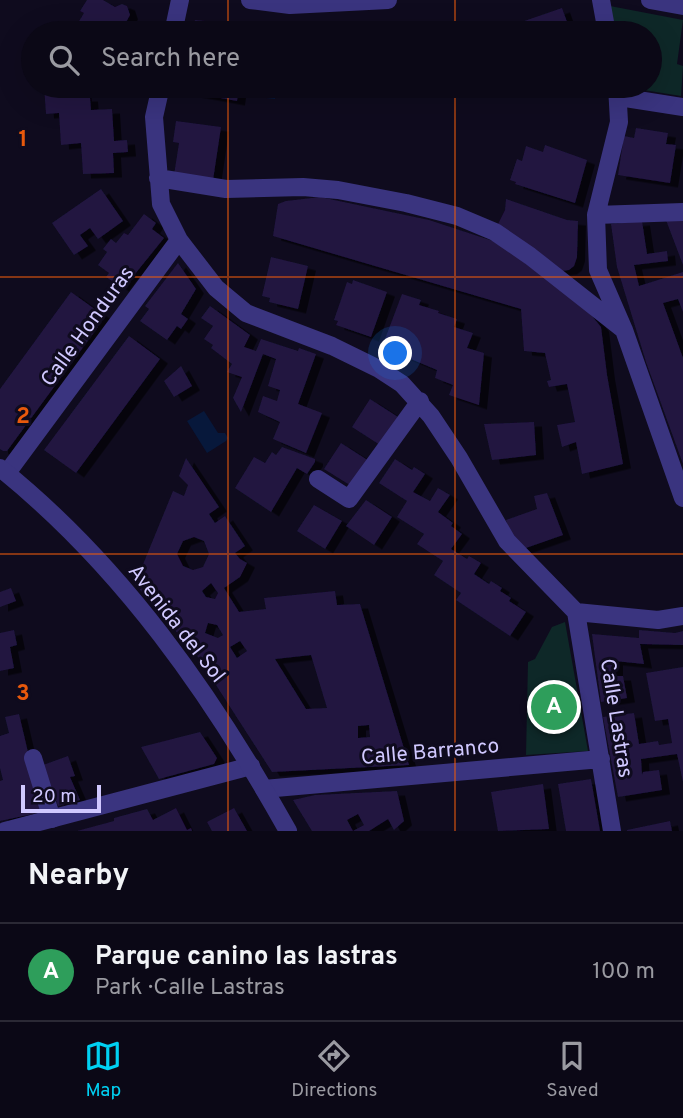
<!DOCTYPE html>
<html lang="en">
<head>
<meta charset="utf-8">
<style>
  body { margin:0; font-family:Overpass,sans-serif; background:#14111f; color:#f1f3f6 }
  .scale { position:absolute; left:21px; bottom:18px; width:80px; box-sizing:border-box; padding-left:7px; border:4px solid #d0c8ff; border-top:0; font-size:19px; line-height:24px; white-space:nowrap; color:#d0c8ff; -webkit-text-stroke:5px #0f0b1e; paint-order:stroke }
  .you { position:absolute; left:396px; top:354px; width:24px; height:24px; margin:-18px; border:5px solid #fff; border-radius:50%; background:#1a73e8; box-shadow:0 0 0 10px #1a73e833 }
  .badge { display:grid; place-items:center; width:46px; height:46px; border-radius:50%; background:#00d1f3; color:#fff; font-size:23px; font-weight:700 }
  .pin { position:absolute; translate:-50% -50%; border:4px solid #fff; box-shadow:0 2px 7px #0006 }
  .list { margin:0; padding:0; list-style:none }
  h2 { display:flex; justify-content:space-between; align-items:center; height:91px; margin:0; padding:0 28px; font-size:30px }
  h2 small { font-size:23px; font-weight:400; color:#9a9aa1 }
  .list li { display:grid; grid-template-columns:46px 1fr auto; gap:21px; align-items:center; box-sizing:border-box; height:98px; padding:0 28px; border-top:2px solid #2b2935 }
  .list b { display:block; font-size:26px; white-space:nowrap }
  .list p { margin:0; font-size:23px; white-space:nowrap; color:#9a9aa1 }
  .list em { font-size:23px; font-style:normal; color:#9a9aa1 }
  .icon { flex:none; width:38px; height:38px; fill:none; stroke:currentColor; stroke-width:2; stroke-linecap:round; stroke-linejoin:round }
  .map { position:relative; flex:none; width:683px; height:831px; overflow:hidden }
  .search { position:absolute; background:#0b0816; box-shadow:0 7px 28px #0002; left:21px; right:21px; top:21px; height:77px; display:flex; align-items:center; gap:18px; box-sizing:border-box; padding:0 24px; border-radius:38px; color:#9a9aa1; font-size:26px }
  .sheet { height:189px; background:#0b0816 }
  nav { display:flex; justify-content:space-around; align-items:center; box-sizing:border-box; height:98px; border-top:2px solid #2b2935; background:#0b0816; font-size:19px; color:#9a9aa1 }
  nav a { display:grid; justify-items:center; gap:4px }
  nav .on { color:#00d1f3 }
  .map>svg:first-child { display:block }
  .green { fill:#0e2828 }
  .water { fill:#07183b }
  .building { fill:#201640; fill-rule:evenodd; filter:url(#shadow) }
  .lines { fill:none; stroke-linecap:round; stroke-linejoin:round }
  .pedestrian { stroke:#3a347f; stroke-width:18 }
  .minor { stroke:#3a347f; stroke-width:18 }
  .tertiary { stroke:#3a347f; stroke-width:18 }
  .grid { fill:none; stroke:#e8590c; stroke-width:2; stroke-opacity:0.55 }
  .labels { text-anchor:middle; stroke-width:6; stroke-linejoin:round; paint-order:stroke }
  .street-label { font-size:21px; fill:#d0c8ff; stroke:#0f0b1e }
  .grid-label { font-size:23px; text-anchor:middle; font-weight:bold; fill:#e8590c; stroke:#0f0b1e; stroke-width:6; stroke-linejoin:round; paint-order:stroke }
</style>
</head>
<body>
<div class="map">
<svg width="683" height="831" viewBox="0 0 683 831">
  <defs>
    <filter id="shadow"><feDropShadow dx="8" dy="4.5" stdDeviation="0" flood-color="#0009"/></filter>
  </defs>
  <rect width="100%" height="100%" fill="#0f0b1e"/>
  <!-- green -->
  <path class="green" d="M610 6 683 20 677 64 683 66 681 96 625 87 650 86V33H616Z
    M565 622 588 751 526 755 528 662 535 659 552 627Z"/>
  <!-- water -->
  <path class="water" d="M259 86H277L275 99 258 97Z
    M204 411 218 433H225L228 438 226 441 207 453 187 421Z"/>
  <!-- building -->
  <path class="building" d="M87 0H103L115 7 122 4 127 6 130 15 124 26 136 33H72L84 13 80 11Z
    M562 8 571 33H506L504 28Z
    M195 20 246 25 245 33H191Z
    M44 86H83L84 97H90L91 110 112 109 114 141 127 140 128 152 113 153 114 173 83 174 81 143 61 145 59 113 46 114Z
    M178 86H239L237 101 177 90Z
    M176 121 221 127 213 180 174 175 179 143 173 142Z
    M636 128 668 133 666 144 676 145 670 183 618 175 624 136 634 138Z
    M545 145 587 160 575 203 515 184 516 182 510 180 517 159 522 161 526 146 543 152Z
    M101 189 123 221 98 239 90 228 80 235 88 246 74 255 52 223Z
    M320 197 429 220 493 241 524 261 588 311 601 327 607 375 623 464 582 474 576 442 562 447 557 425 575 422 567 384 549 387 547 381 551 380 545 353 524 351 521 309 273 236 278 204 286 201Z
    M506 199 567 220 578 221 577 257 574 266 569 270 561 271 497 226 505 210Z
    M144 214 156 223 152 229 164 238 135 274 132 272 121 287 106 277 109 273 98 265 107 252 103 249 111 239 116 243 124 233 128 235Z
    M683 219V265L666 220Z
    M642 221 647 254 667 251 668 261 634 265 639 286 683 272V312L678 299 663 303 683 358V464L646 362 617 267 611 224Z
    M271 257 308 266 298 309 269 302 270 298 262 296Z
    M178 263 196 289 181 314 188 319 181 329 177 326 167 340 140 321 149 309 145 306Z
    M353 280 387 292 371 337 336 325 338 321 334 320 347 282 352 284Z
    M71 292 103 315 95 325 98 327 7 451H3L0 449V389Z
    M402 294 421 300 419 305 439 311 438 313 457 319 454 327 473 333 467 348 484 353 479 405 449 395 453 385 435 378 437 370 382 347Z
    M210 306 250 335 244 347 256 351 261 339 298 351 299 348 316 354 298 404 322 413 306 453 273 439 280 422 258 412 263 396 277 401 280 390 268 386 276 359 263 354 241 412 233 398 242 377 227 372 232 364 211 348 213 345 204 339 213 326 201 318Z
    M129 336 160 359 76 473 44 450Z
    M181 366 192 386 174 397 164 381Z
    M370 399 398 417 380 445 352 427Z
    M534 422 536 455 492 460 484 424Z
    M341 443 369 461 353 487 324 469Z
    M282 447 315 459V462L307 474 297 468 271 512 235 488 254 457 265 463 272 452 276 455Z
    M186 458 219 507 209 514 215 523 225 516 245 546 235 553 240 559 247 563 240 577 224 588 239 612 266 609 264 598 335 591 337 605 360 604 409 765 272 772 198 657 135 584 173 491 184 496 188 485 179 476ZM194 537 204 541 209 554 203 567 193 570 183 566 177 554 183 541ZM211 583 218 593 215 599 206 597 202 591ZM208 623 217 625 223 635 218 638 205 633ZM240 641 247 651 237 658 230 647ZM311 655 327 708 306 709 275 659ZM369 725 370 737 358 738V726Z
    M395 459 412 470 414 467 425 474 413 492 430 501 438 488 450 495 438 512 453 523 451 526 462 534 451 549 467 559 469 556 481 563 474 574 489 584 491 581 502 588 500 591 511 598 509 601 526 612 510 636 456 600 461 593 434 575 443 561 417 544 424 534 397 517 407 501 379 483Z
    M547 493 563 535 523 549 512 539 506 520 537 509 534 496Z
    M366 500 392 517 374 545 346 526Z
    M314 505 342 521 325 549 297 531Z
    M11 588 16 601 0 607V592Z
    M14 630 17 645 10 647 14 668 0 671V633Z
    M639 630 675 633 683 631V645L640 644 644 664 615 661V676H623L627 698 601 702 592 634 639 638Z
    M683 667V782L677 754 641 759 642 775 643 772 659 770 662 790 618 797 603 717 634 713 639 744 658 741 659 745 672 743 668 719 655 721 646 673Z
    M19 714 42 812 0 821V781L3 780 0 768V736L9 733 5 717Z
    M200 732 217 758 214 764 159 779 141 747Z
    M68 756 75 776 70 777 80 800 58 806 43 765Z
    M591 779 600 831H566L558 784Z
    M543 784 549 829 498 831 491 792Z
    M397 791 404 821 394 830 388 819 369 831H353L364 825 358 814 347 820 353 831H312L293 800 315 795Z
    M176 808 187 830 191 828 192 831H77L114 821V818L147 809 153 820Z
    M234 808 247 831H212L207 822Z
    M670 821 672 831H627V830Z"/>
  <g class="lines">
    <!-- pedestrian -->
    <path class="pedestrian" d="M33 758 52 819"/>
    <!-- minor -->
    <path class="minor" d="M250 0 290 5 388 0
      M601 0 607 33
      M650 0 683 6
      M173 33 180 0
      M161 86 154 117 161 204 179 240 216 288 246 313 332 346 379 369 402 384 431 416 459 458 507 541 576 612 658 620 683 616
      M617 86 619 122 596 215 598 270 624 330 683 498
      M619 97 683 107
      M158 178 226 189 303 187 338 190 406 203 457 216 495 232 530 256 624 330
      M596 215 683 212
      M7 473 179 240
      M318 479 349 499 420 401
      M576 612 612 831
      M264 789 601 759
      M5 831 251 766"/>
    <!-- tertiary -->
    <path class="tertiary" d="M0 468C122 566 212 695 288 831"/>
  </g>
  <!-- grid -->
  <path class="grid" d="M228 0V33M455 0V33M228 86V831M455 86V831M0 277H683M0 554H683"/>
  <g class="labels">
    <!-- street labels -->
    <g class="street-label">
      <text transform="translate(87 326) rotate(-54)" y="7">Calle Honduras</text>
      <text transform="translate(177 623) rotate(52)" y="7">Avenida del Sol</text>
      <text transform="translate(617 718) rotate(81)" y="7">Calle Lastras</text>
      <text transform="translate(430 751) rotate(-5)" y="7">Calle Barranco</text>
    </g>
  </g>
  <g class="grid-label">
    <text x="23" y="146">1</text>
    <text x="23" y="423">2</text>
    <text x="23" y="700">3</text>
  </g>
</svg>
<div class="scale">20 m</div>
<div class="you"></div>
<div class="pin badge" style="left:554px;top:707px;background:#2e9e5b">A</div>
<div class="search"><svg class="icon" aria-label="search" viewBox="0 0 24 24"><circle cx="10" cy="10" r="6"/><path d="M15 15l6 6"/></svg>Search here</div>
</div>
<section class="sheet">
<h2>Nearby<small></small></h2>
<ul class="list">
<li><span class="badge" style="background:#2e9e5b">A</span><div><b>Parque canino las lastras</b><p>Park · Calle Lastras</p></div><em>100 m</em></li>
</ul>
</section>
<nav>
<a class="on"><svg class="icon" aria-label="map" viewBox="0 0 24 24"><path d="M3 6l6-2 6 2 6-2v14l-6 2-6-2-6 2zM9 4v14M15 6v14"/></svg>Map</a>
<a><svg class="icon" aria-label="directions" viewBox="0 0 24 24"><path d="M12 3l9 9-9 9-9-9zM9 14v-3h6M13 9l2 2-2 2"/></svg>Directions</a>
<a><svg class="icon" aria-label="saved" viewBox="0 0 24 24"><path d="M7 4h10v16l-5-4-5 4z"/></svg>Saved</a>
</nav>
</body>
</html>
